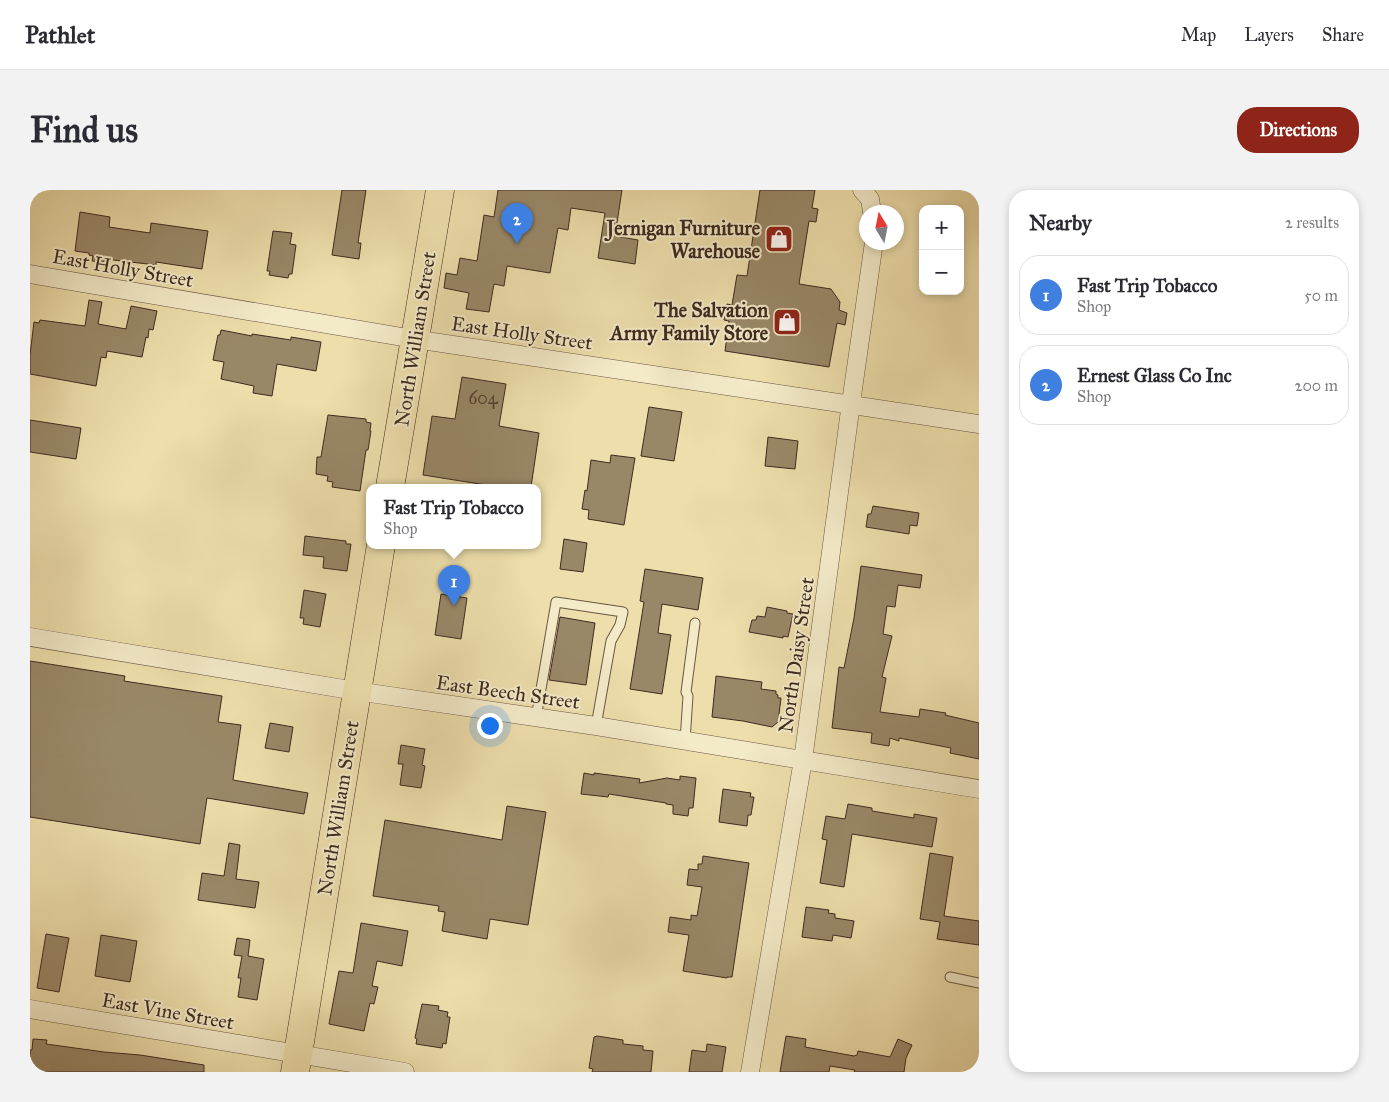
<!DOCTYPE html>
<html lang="en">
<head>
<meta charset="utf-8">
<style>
  body { margin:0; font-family:"IM FELL Great Primer",serif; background:#f2f2f3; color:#2b2b33 }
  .controls { position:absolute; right:15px; top:15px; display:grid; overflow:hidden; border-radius:10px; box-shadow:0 2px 8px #0003 }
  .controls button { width:45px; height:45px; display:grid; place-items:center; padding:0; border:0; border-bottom:1px solid #e1e1e2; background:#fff; color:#2b2b33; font:25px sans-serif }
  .compass { position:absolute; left:829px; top:15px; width:45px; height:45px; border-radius:50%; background:#fff; box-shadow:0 2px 8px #0003; rotate:350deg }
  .you { position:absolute; left:459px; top:535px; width:18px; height:18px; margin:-12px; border:4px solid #fff; border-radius:50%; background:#1a73e8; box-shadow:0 0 0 8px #1a73e833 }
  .badge { display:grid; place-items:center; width:32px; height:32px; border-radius:50%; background:#8f2418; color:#fff; font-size:16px; font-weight:700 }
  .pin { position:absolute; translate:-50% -41px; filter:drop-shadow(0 1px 2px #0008) }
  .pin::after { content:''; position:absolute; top:26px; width:18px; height:15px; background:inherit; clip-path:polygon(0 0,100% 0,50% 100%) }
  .popup { position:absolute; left:336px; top:294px; width:175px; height:65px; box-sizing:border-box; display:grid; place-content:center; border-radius:10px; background:#fff; filter:drop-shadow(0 1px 4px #0005); font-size:16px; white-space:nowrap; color:#7c7c81 }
  .popup b { font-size:19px; color:#2b2b33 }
  .popup::after { content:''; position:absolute; left:50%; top:100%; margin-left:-10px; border:10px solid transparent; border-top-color:#fff }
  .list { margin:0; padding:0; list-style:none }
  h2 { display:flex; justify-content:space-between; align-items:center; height:65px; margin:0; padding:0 20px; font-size:21px }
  h2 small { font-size:16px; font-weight:400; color:#7c7c81 }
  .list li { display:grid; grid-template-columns:32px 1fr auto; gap:15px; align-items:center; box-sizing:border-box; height:80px; margin:0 10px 10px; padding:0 10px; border:1px solid #e1e1e2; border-radius:20px }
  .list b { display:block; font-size:19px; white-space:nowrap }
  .list p { margin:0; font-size:16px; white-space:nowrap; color:#7c7c81 }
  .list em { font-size:16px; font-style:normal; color:#7c7c81 }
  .map { position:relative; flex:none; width:949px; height:882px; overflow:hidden; border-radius:20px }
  header { display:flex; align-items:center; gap:30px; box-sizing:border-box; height:70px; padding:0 25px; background:#fff; border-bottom:1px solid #e1e1e2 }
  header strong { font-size:24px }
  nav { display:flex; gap:28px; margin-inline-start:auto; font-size:18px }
  .intro { display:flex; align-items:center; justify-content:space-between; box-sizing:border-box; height:120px; padding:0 30px }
  h1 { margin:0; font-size:35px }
  .button { padding:12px 22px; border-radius:20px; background:#8f2418; color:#fff; font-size:18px; font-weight:700 }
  main { display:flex; gap:30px; padding:0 30px }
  aside { flex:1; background:#fff; border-radius:20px; box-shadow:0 2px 8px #0003 }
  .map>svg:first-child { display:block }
  .building { fill:#998868; stroke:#3f2a20 }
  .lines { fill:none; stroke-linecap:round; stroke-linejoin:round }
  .lane-casing { stroke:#6a5743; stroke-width:11 }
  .street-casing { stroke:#6a5743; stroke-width:19 }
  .primary-casing { stroke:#3f2a20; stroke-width:29 }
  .lane { stroke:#f3eac8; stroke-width:9 }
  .street { stroke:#f3eac8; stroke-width:18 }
  .primary { stroke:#eddeab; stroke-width:28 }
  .labels { text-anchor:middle; stroke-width:4; stroke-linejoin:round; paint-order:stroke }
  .number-label { font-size:18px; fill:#564232 }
  .poi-label { font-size:20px; font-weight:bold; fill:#3f2a20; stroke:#f3eac8; text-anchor:end }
  .street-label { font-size:20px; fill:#3f2a20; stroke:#f3eac8 }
</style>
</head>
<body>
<header>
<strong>Pathlet</strong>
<nav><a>Map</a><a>Layers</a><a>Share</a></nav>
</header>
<div class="intro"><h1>Find us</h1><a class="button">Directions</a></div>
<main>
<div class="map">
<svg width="949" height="882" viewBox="0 0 949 882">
  <rect width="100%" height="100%" fill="#eddeab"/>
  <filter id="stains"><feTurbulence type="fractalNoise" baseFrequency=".004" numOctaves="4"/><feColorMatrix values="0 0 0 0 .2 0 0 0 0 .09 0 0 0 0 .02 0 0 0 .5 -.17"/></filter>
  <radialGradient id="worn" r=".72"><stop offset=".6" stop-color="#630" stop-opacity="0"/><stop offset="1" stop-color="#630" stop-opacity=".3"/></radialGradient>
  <!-- building -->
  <path class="building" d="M312 0H336L328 53H331L329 69 302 65Z
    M468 0H592L585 46 608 50 605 74 568 68 575 23 541 18 538 40 528 38 520 83 477 76 474 96 464 94 459 122 436 119 439 103 414 98 416 83 427 85 430 68 447 71 454 25 464 27Z
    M730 0H785L782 18 788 19 786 32 779 31 769 94 801 99 810 112 809 120 817 123 815 135 807 133 799 177 695 161 699 131 694 130 697 114 702 115 707 85 717 86Z
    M50 22 80 27 79 37 120 43 121 33 178 41 172 79 126 72V75L75 69 74 72 62 71 63 66 59 65V63L45 61Z
    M243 41 262 43 260 54 266 55 262 84H259L258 88 239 85 240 81H237Z
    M59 110 72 112 68 134 96 139 101 116 127 121 123 140 119 139 118 148 116 147 112 167 77 161 76 168 71 167 66 196 0 184V165L4 132 9 133 10 130 55 136Z
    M191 140 222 146V144L261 150V147L291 152 286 181 247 174 242 206 223 203 224 196 191 189 194 172 183 170 188 145H190Z
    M432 187 476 194 469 236 509 243 501 297H469L393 285 402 226 425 229Z
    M619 217 652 222 644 271 611 266Z
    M298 225 336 229V232L341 233 340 241H341L338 260H336L330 301 302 297 303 292 297 291 298 286 286 284 287 267H291Z
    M0 230 51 238 46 269 0 262Z
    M738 247 768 251 765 279 735 276Z
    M581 265 605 268 594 335 558 329 559 320 552 319 555 300 557 301 561 270 580 273Z
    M843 316 889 323 887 336 880 335 879 344 836 337 838 324H841Z
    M275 346 316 351V354H321L317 381 293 378 294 367 273 365Z
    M534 349 557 353 553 382 530 379Z
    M831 376 892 385 890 398 868 395 865 417 857 416 853 444 862 446 852 487 856 488 850 522 889 527 890 519 916 523 915 525 949 533V569L920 563 921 558 869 548V551L860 548 859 556 841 553 842 543 802 538 809 477 814 478 824 428Z
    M615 379 673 388 668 420 632 414 628 443 641 445 632 504 600 499 614 412 610 411Z
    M274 400 296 404 290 437 273 434 274 428H270Z
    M411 404 437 408 431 449 405 445Z
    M737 417 757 421V423L763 424 758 447 753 446V448L719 442 722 430H726L727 426 735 427Z
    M530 427 565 433 556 495 519 490Z
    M0 471 95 486 94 491 192 506 188 532 211 535 203 590 278 603 274 624 177 608 170 654 0 627Z
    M686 486 732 492 731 499 746 501V504L748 505V508H751L748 532 742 537 713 531 682 527Z
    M240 533 263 537 259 562 235 558Z
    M371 555 395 559 392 575 395 576 391 598 370 595 373 574H368Z
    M554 583 564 585V583L610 589 609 593 637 588 650 590V586L666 588 663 618H659L658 626 643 624V615L636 614V613L579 604 578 607 551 604Z
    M693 599 721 603 720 607H724L721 625H718L717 636 689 632Z
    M818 614 842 618V621L884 628V624L907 628 902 657 822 644 814 697 790 693 797 650 792 649 796 626 815 629Z
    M477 616 516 622 498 735 460 729 457 749 412 741 415 722 408 721 409 716 343 706 355 630 472 650Z
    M199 653 210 655 206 689 229 692 225 718 168 710 172 683 194 686Z
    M900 663 923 667 914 726 949 731V755L907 749 910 732 890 729Z
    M673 666 719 673 702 787H697V788L653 781 659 745 638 742 640 727 661 730V725L667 726 672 697 657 695 659 679 668 680V674H672Z
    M776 717 799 720 798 723 805 724V728L824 731 821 748 803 745 802 751 772 747Z
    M331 733 378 741 372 776 347 771 342 796 348 797 344 814 340 813 334 841 299 834 309 781 323 783Z
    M16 744 39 748 29 802 7 798Z
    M71 745 107 751 100 792 65 786Z
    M207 748 220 750 218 766 234 769 227 810 208 807 211 788H208L212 766 204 765Z
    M392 814 409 816 408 820 418 822 417 827H420L416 854 413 853 412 858 386 854 387 849 385 848Z
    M567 846 593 850V854L613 856V860L623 861 621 882H562L563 879 559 878 564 847Z
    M756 846 776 849 775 857 824 866 827 865 828 861 860 867 868 849 882 855 876 868 874 882H824L825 880 800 876 799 882H750Z
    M3 849 17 850 16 854 74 862 110 865 174 875V882H0V860H2Z
    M677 854 696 857 692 882H659L662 860 676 862Z"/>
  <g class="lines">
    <defs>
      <path id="lane" d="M506 528 526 412 593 422 590 435 581 451 566 536
        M655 551 658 506 656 502 665 433
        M920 787 949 793"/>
      <path id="street" d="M832 0 840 9 842 22
        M0 84 384 149 949 234
        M0 447 326 501 566 536 949 599
        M0 819 375 882
        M720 882 773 570 821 213 844 52"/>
      <path id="primary" d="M360 297 410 0
        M265 882 351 355"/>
    </defs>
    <!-- lane casing -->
    <use href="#lane" class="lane-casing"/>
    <!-- street casing -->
    <use href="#street" class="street-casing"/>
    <!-- primary casing -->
    <use href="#primary" class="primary-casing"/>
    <!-- lane -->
    <use href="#lane" class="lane"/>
    <!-- street -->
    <use href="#street" class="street"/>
    <!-- primary -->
    <use href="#primary" class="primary"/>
  </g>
  <!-- icons -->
  <defs>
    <symbol id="shop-square" viewBox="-11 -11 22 22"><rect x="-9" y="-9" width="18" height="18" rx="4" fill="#8f2418" stroke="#f3eac8"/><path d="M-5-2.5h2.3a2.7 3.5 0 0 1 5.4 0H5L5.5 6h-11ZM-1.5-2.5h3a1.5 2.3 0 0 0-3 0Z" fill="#fff"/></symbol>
  </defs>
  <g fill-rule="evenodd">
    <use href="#shop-square" x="733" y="33" width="32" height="32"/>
    <use href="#shop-square" x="741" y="116" width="32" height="32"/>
  </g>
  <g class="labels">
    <!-- number labels -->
    <g class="number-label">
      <text x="453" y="214">604</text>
    </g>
    <!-- poi labels -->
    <g class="poi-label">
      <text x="730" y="45">Jernigan Furniture<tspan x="730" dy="23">Warehouse</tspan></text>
      <text x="738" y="127">The Salvation<tspan x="738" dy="23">Army Family Store</tspan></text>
    </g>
    <!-- street labels -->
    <g class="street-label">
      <text transform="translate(93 78) rotate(10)" y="7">East Holly Street</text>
      <text transform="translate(492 143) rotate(8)" y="7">East Holly Street</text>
      <text transform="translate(385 149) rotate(-81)" y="7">North William Street</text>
      <text transform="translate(766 465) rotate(-82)" y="7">North Daisy Street</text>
      <text transform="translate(478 502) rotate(8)" y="7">East Beech Street</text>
      <text transform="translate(308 618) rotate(-81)" y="7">North William Street</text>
      <text transform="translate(138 821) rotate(10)" y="7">East Vine Street</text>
    </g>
  </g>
  <rect width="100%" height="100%" filter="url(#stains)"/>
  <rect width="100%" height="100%" fill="url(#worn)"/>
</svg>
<div class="controls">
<button>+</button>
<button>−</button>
</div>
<svg class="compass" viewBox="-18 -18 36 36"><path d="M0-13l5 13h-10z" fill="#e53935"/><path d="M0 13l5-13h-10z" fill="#7c7c81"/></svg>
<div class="you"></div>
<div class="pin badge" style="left:424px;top:416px;background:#3f7fe0">1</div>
<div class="popup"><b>Fast Trip Tobacco</b>Shop</div>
<div class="pin badge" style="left:487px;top:54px;background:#3f7fe0">2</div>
</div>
<aside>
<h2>Nearby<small>2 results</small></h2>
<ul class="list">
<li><span class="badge" style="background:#3f7fe0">1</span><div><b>Fast Trip Tobacco</b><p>Shop</p></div><em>50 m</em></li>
<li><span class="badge" style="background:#3f7fe0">2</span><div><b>Ernest Glass Co Inc</b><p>Shop</p></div><em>200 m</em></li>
</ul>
</aside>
</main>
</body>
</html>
